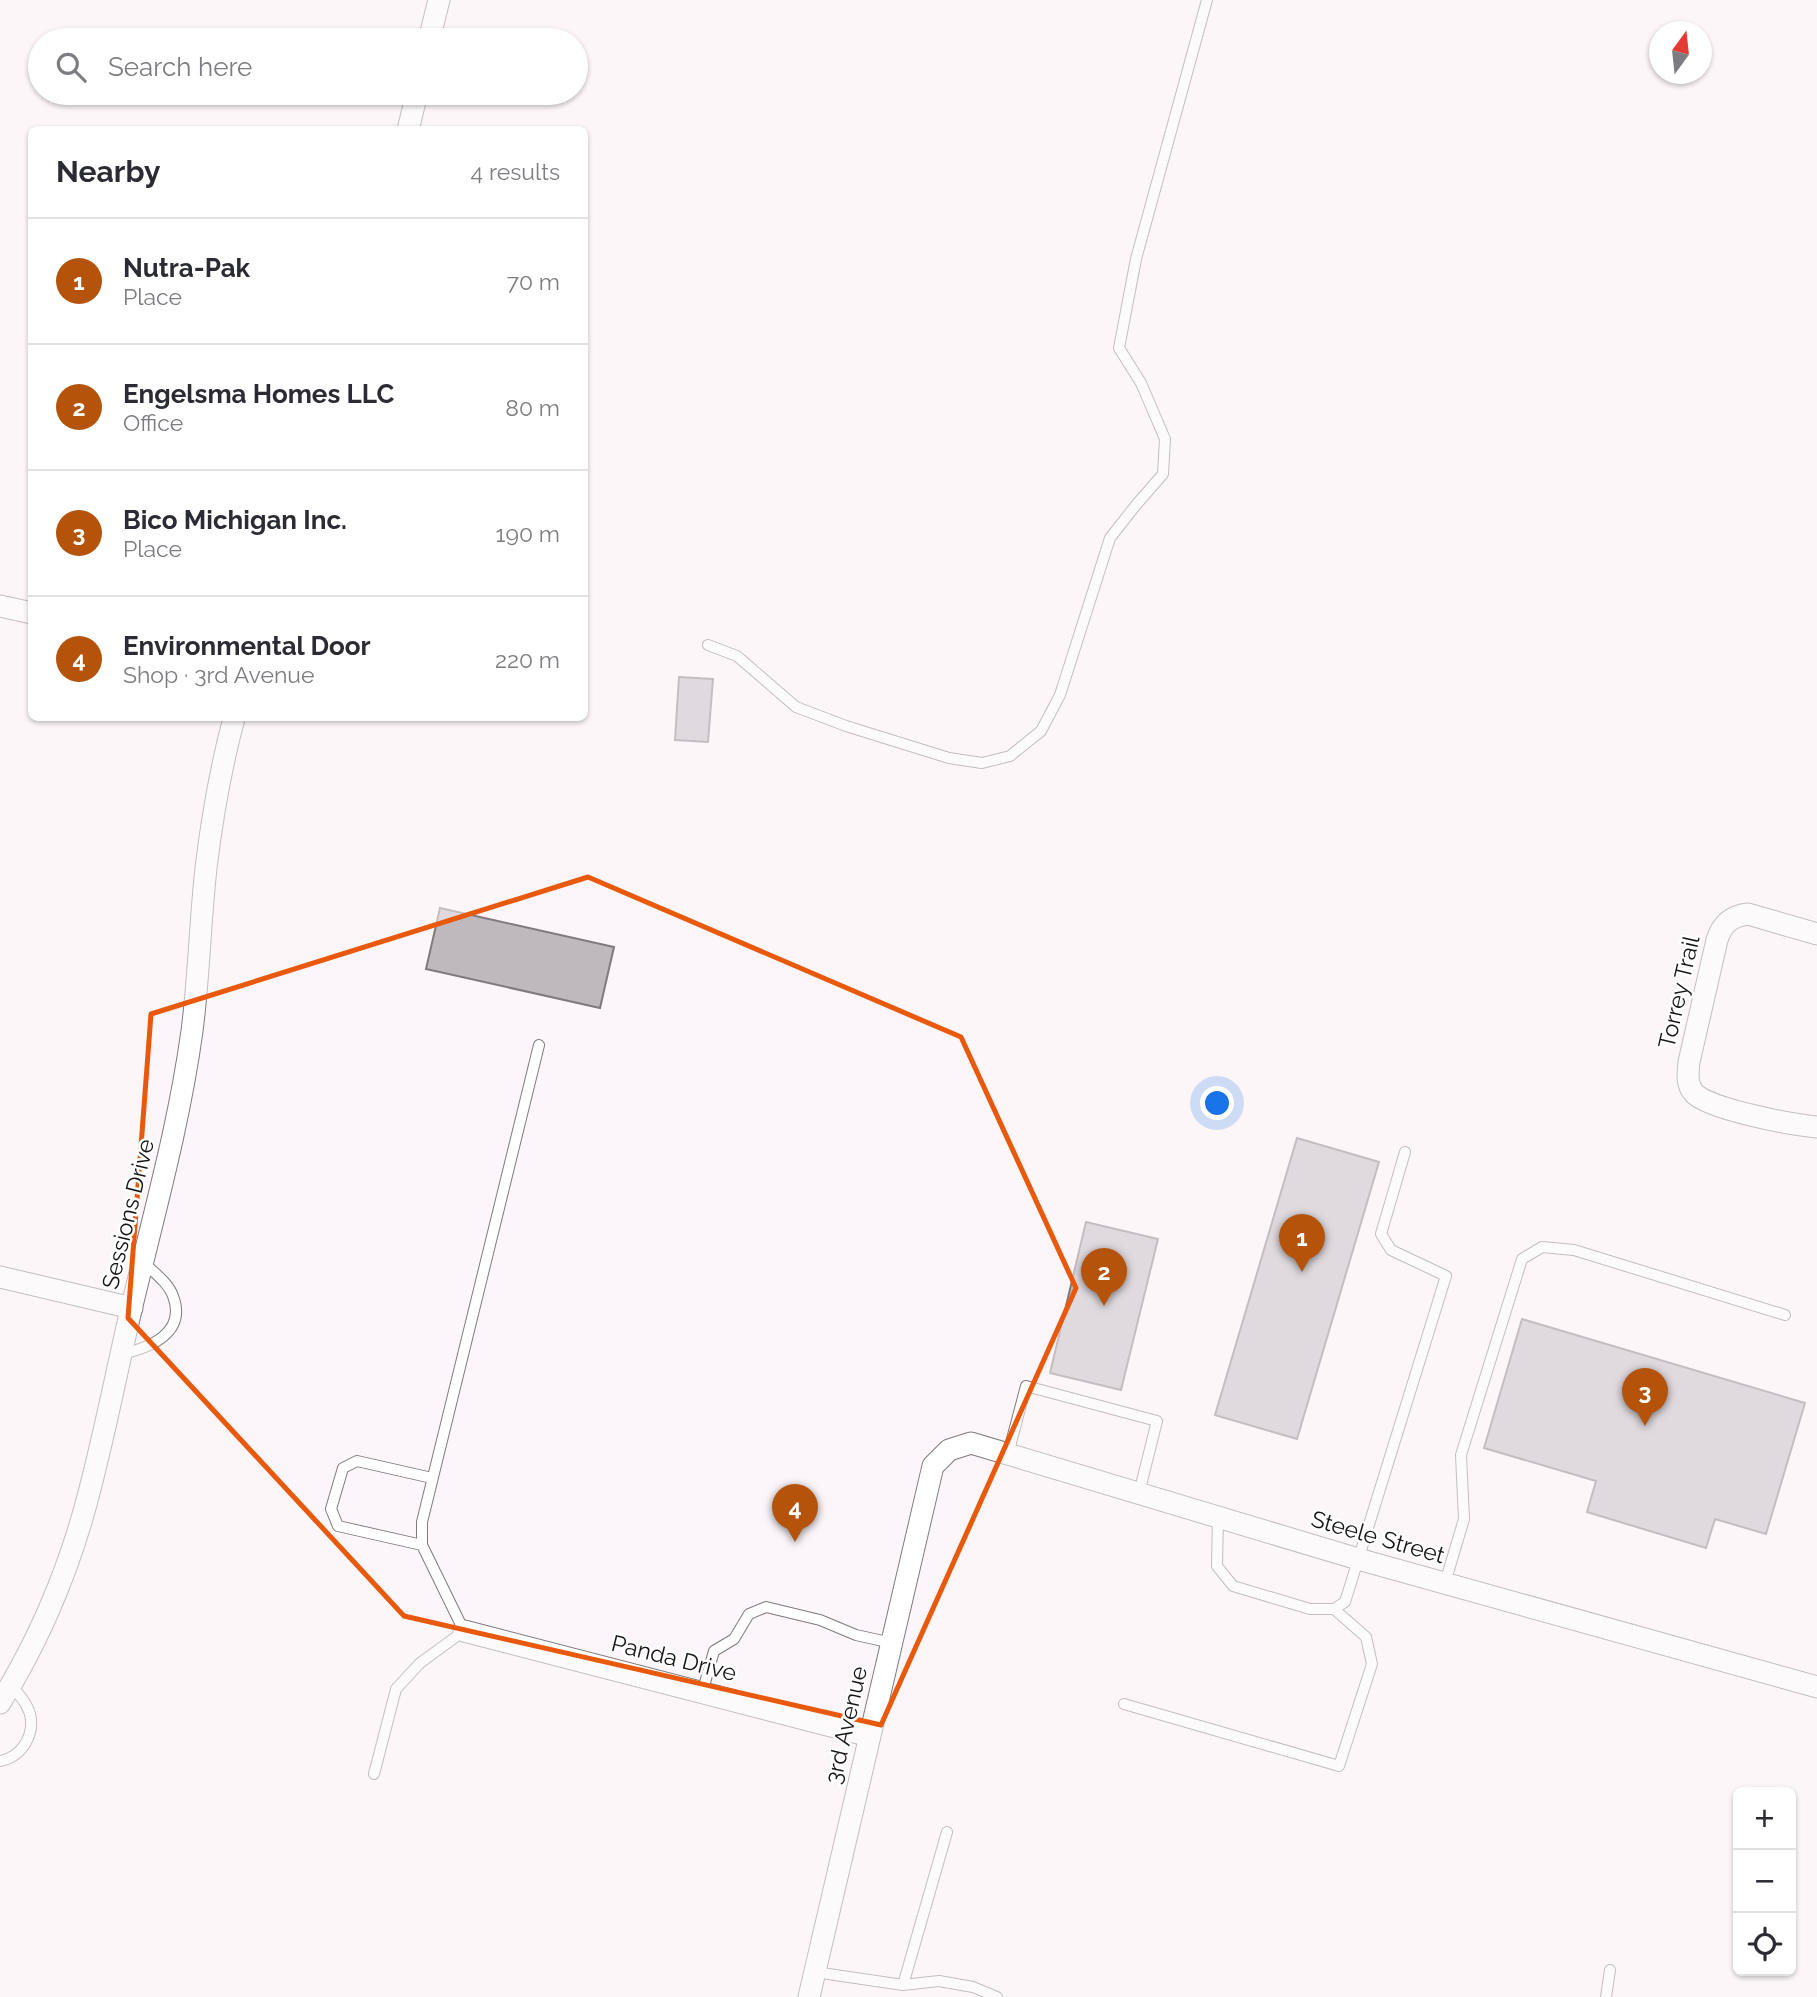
<!DOCTYPE html>
<html lang="en">
<head>
<meta charset="utf-8">
<style>
  body { margin:0; font-family:Raleway,sans-serif; background:#f2f2f3; color:#2b2b33 }
  .controls { position:absolute; right:21px; bottom:21px; display:grid; overflow:hidden; border-radius:10px; box-shadow:0 2px 5px #0004 }
  .controls button { width:63px; height:63px; display:grid; place-items:center; padding:0; border:0; border-bottom:2px solid #e1e1e2; background:#fff; color:#2b2b33; font:35px sans-serif }
  .compass { position:absolute; left:1649px; top:21px; width:63px; height:63px; border-radius:50%; background:#fff; box-shadow:0 2px 5px #0004; rotate:15deg }
  .you { position:absolute; left:1218px; top:1104px; width:24px; height:24px; margin:-18px; border:5px solid #fff; border-radius:50%; background:#1a73e8; box-shadow:0 0 0 10px #1a73e833 }
  .badge { display:grid; place-items:center; width:46px; height:46px; border-radius:50%; background:#b45309; color:#fff; font-size:23px; font-weight:700 }
  .pin { position:absolute; translate:-50% -58px; filter:drop-shadow(0 2px 4px #0008) }
  .pin::after { content:''; position:absolute; top:37px; width:24px; height:21px; background:inherit; clip-path:polygon(0 0,100% 0,50% 100%) }
  .list { margin:0; padding:0; list-style:none }
  h2 { display:flex; justify-content:space-between; align-items:center; height:91px; margin:0; padding:0 28px; font-size:30px }
  h2 small { font-size:23px; font-weight:400; color:#7c7c81 }
  .list li { display:grid; grid-template-columns:46px 1fr auto; gap:21px; align-items:center; box-sizing:border-box; height:126px; padding:0 28px; border-top:2px solid #e1e1e2 }
  .list b { display:block; font-size:26px; white-space:nowrap }
  .list p { margin:0; font-size:23px; white-space:nowrap; color:#7c7c81 }
  .list em { font-size:23px; font-style:normal; color:#7c7c81 }
  .icon { flex:none; width:38px; height:38px; fill:none; stroke:currentColor; stroke-width:2; stroke-linecap:round; stroke-linejoin:round }
  .map { position:relative; flex:none; width:1817px; height:1997px; overflow:hidden }
  .search { position:absolute; background:#fff; box-shadow:0 2px 5px #0004; left:28px; top:28px; width:560px; height:77px; display:flex; align-items:center; gap:18px; box-sizing:border-box; padding:0 24px; border-radius:38px; color:#7c7c81; font-size:26px }
  .panel { position:absolute; background:#fff; box-shadow:0 2px 5px #0004; left:28px; top:126px; width:560px; height:595px; border-radius:10px }
  .map>svg:first-child { display:block }
  .building { fill:#bfb9bd; stroke:#807a7d; stroke-width:2 }
  .lines { fill:none; stroke-linecap:round; stroke-linejoin:round }
  .service-casing { stroke:#807a7d; stroke-width:12 }
  .minor-casing { stroke:#807a7d; stroke-width:23 }
  .service { stroke:#fff; stroke-width:10 }
  .minor { stroke:#fff; stroke-width:21 }
  .marked { fill:none; stroke:#e8590c; stroke-width:5; stroke-linejoin:round }
  .labels { text-anchor:middle; stroke-width:5; stroke-linejoin:round; paint-order:stroke }
  .street-label { font-size:23px; fill:#161415; stroke:#fff }
</style>
</head>
<body>
<div class="map">
<svg width="1817" height="1997" viewBox="0 0 1817 1997">
  <rect width="100%" height="100%" fill="#fcf5f9"/>
  <!-- building -->
  <path class="building" d="M679 677 713 679 708 742 675 740Z
    M440 908 614 947 600 1008 426 969Z
    M1297 1138 1379 1162 1297 1439 1215 1415Z
    M1086 1222 1158 1239 1121 1390 1050 1373Z
    M1522 1319 1805 1403 1766 1534 1715 1519 1706 1548 1587 1512 1596 1481 1484 1448Z"/>
  <g class="lines">
    <defs>
      <path id="service" d="M708 645 737 656 796 707 846 726 949 758 982 763 1010 756 1041 731 1060 695 1110 538 1136 505 1163 474 1165 439 1141 383 1119 348 1136 259 1207 0
        M121 1354C150 1348 187 1333 173 1296 168 1282 153 1272 143 1262
        M1008 1454 1026 1386 1157 1421 1139 1493
        M1218 1517 1217 1566 1233 1586 1310 1609H1334L1345 1602 1446 1276 1391 1250 1381 1234 1405 1152
        M422 1545 338 1526 331 1509 343 1468 357 1461 432 1478
        M1445 1583 1464 1519 1461 1455 1522 1259 1542 1247 1574 1250 1785 1315
        M702 1693 714 1651 734 1639 749 1614 766 1607 820 1620 856 1635 892 1643
        M1124 1704 1339 1766 1372 1664 1366 1637 1334 1609
        M0 1761C22 1757 35 1735 30 1714 27 1703 18 1693 11 1685
        M374 1774 396 1689 420 1663 464 1631 422 1545V1522L539 1045
        M815 1972 903 1985 939 1981 973 1987 997 1997
        M903 1985 947 1832
        M1606 1997 1610 1970"/>
      <path id="minor" d="M429 40 439 0
        M408 130 417 93
        M0 606 32 613
        M1817 934 1748 914C1731 916 1722 924 1717 940L1689 1062C1688 1073 1686 1084 1694 1093 1708 1109 1793 1125 1817 1127
        M0 1277 132 1308
        M464 1631 870 1736
        M0 1703C36 1645 64 1581 83 1515 102 1448 115 1378 131 1310 153 1217 179 1126 192 1031 199 977 200 922 206 868 212 818 221 767 234 718
        M809 1997 933 1466 949 1450 971 1443 1358 1559 1817 1687"/>
    </defs>
    <!-- service casing -->
    <use href="#service" class="service-casing"/>
    <!-- minor casing -->
    <use href="#minor" class="minor-casing"/>
    <!-- service -->
    <use href="#service" class="service"/>
    <!-- minor -->
    <use href="#minor" class="minor"/>
  </g>
  <!-- marked area -->
  <path d="M0 0H1817V1997H0ZM588 877 961 1037 1076 1288 881 1725 404 1616 128 1318 151 1014Z" fill="#fcf5f9" fill-opacity=".55" fill-rule="evenodd"/>
  <path class="marked" d="M588 877 961 1037 1076 1288 881 1725 404 1616 128 1318 151 1014Z"/>
  <g class="labels">
    <!-- street labels -->
    <g class="street-label">
      <text transform="translate(1679 992) rotate(-77)" y="8">Torrey Trail</text>
      <text transform="translate(128 1214) rotate(-76)" y="8">Sessions Drive</text>
      <text transform="translate(1378 1537) rotate(16)" y="8">Steele Street</text>
      <text transform="translate(674 1658) rotate(14)" y="8">Panda Drive</text>
      <text transform="translate(846 1725) rotate(-77)" y="8">3rd Avenue</text>
    </g>
  </g>
</svg>
<div class="controls">
<button>+</button>
<button>−</button>
<button><svg class="icon" aria-label="locate" viewBox="0 0 24 24"><circle cx="12" cy="12" r="6"/><path d="M12 2v4M12 18v4M2 12h4M18 12h4"/></svg></button>
</div>
<svg class="compass" viewBox="-18 -18 36 36"><path d="M0-13l5 13h-10z" fill="#e53935"/><path d="M0 13l5-13h-10z" fill="#7c7c81"/></svg>
<div class="you"></div>
<div class="pin badge" style="left:1302px;top:1272px">1</div>
<div class="pin badge" style="left:1104px;top:1306px">2</div>
<div class="pin badge" style="left:1645px;top:1426px">3</div>
<div class="pin badge" style="left:795px;top:1542px">4</div>
<div class="search"><svg class="icon" aria-label="search" viewBox="0 0 24 24"><circle cx="10" cy="10" r="6"/><path d="M15 15l6 6"/></svg>Search here</div>
<section class="panel">
<h2>Nearby<small>4 results</small></h2>
<ul class="list">
<li><span class="badge">1</span><div><b>Nutra-Pak</b><p>Place</p></div><em>70 m</em></li>
<li><span class="badge">2</span><div><b>Engelsma Homes LLC</b><p>Office</p></div><em>80 m</em></li>
<li><span class="badge">3</span><div><b>Bico Michigan Inc.</b><p>Place</p></div><em>190 m</em></li>
<li><span class="badge">4</span><div><b>Environmental Door</b><p>Shop · 3rd Avenue</p></div><em>220 m</em></li>
</ul>
</section>
</div>
</body>
</html>
